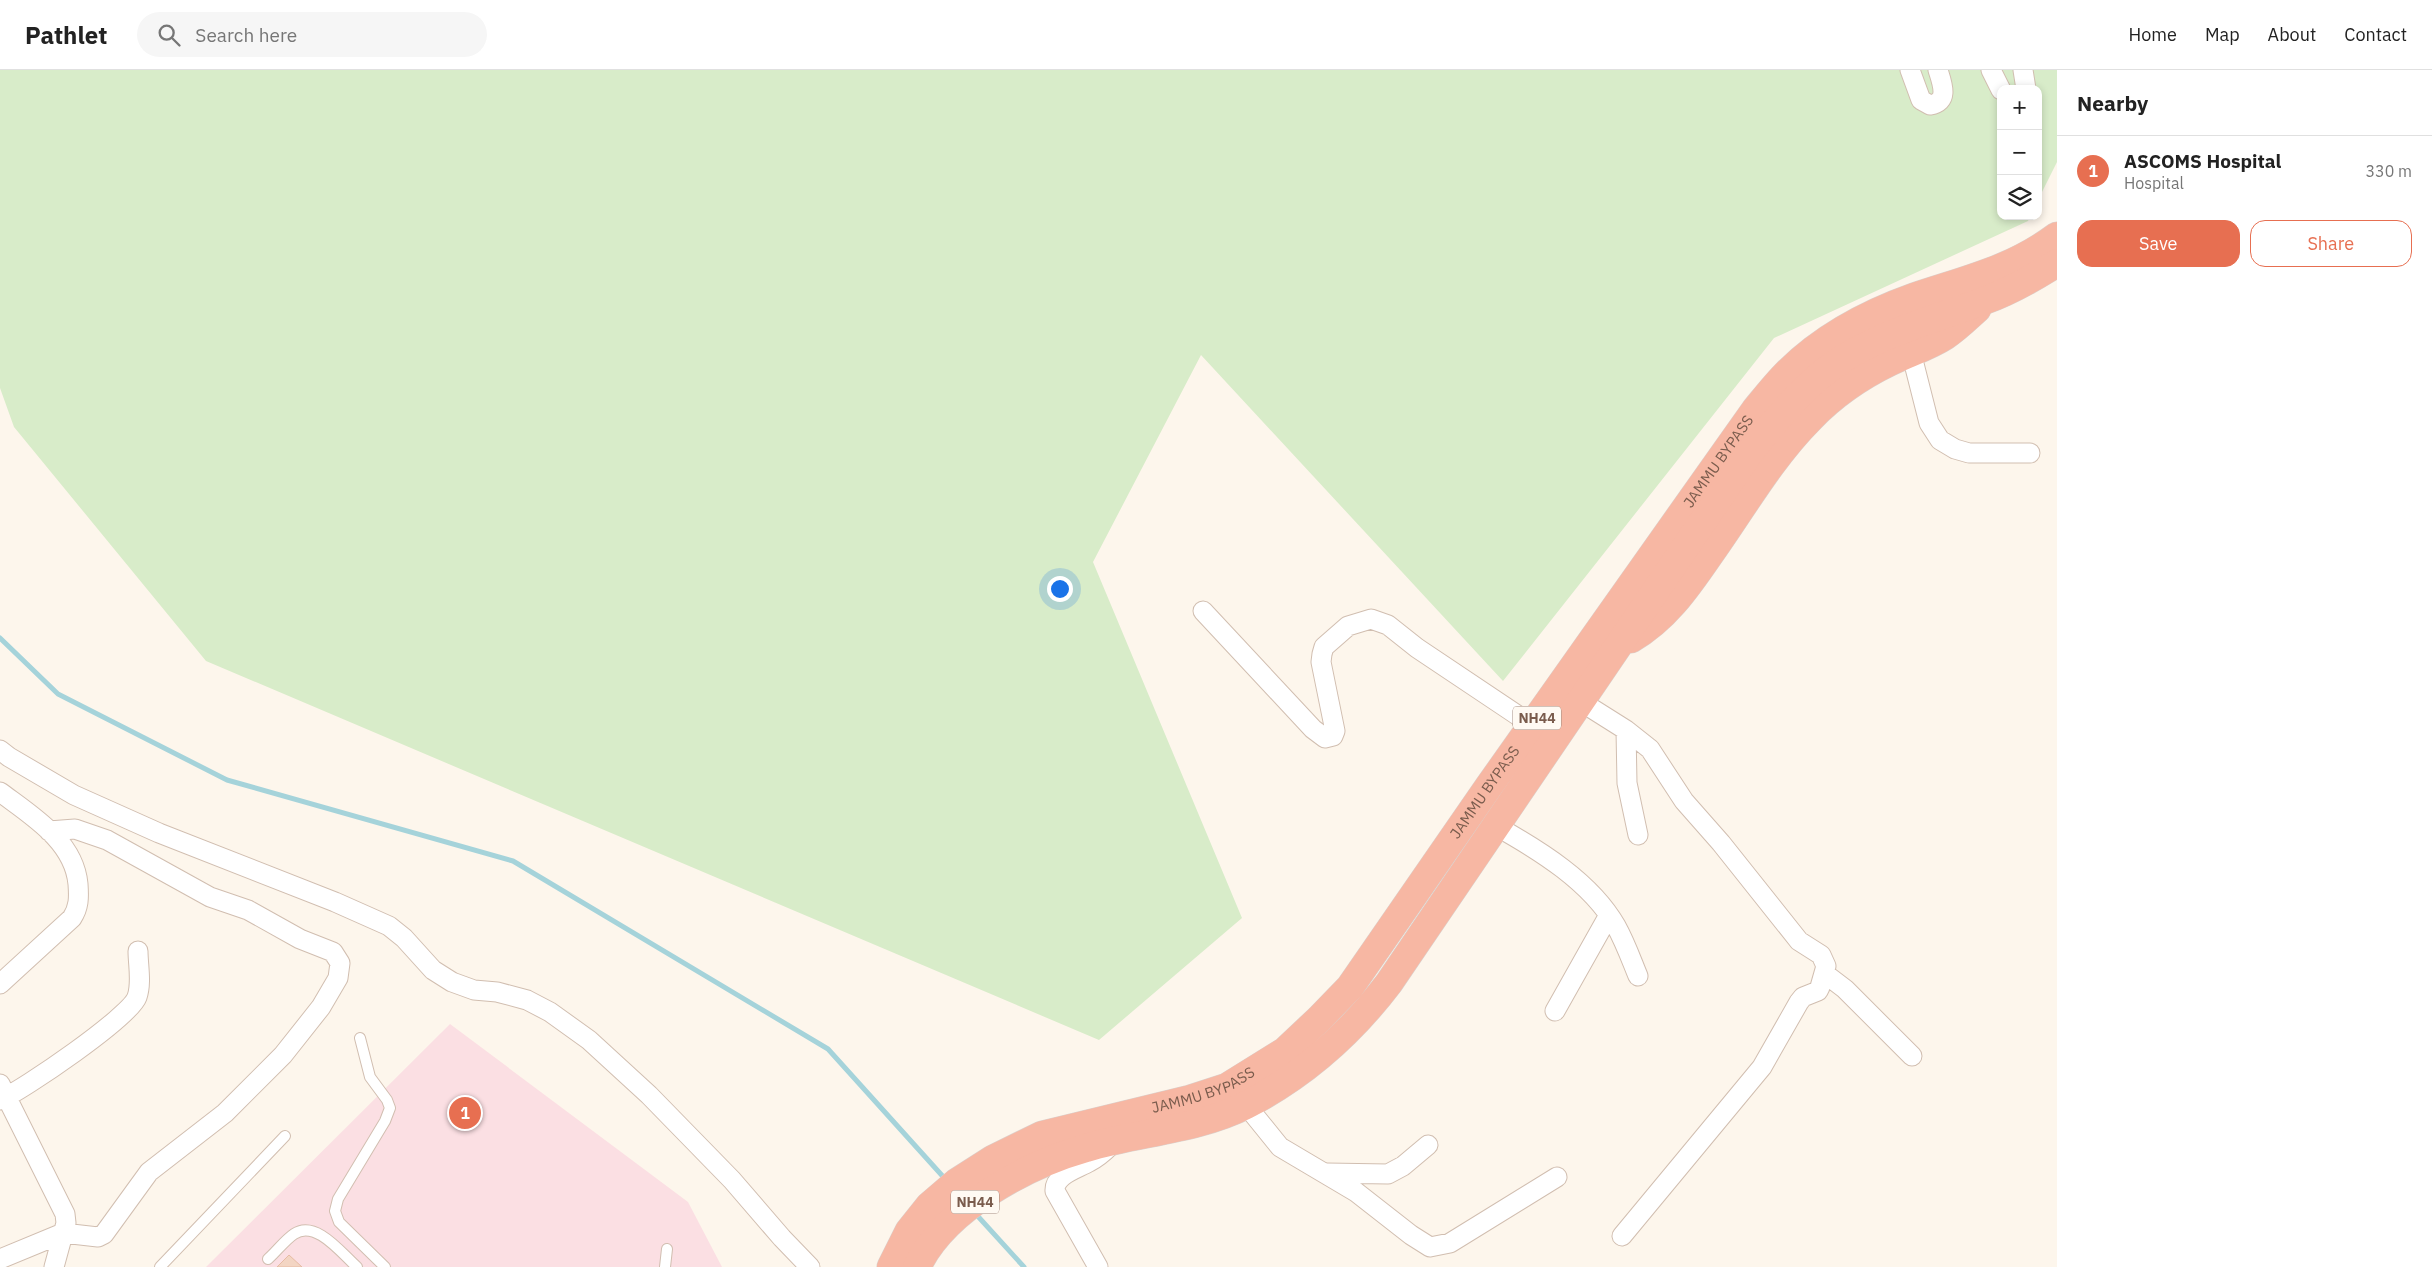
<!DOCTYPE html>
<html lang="en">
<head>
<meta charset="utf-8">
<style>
  body { margin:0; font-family:"IBM Plex Sans",sans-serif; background:#f6f6f6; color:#222 }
  .controls { position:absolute; right:15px; top:15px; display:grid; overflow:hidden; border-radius:10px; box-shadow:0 2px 8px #0003 }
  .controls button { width:45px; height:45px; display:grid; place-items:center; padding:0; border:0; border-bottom:1px solid #e0e0e0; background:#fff; color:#222; font:25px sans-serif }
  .you { position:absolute; left:1059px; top:518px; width:18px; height:18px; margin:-12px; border:4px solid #fff; border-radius:50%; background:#1a73e8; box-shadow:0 0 0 8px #1a73e833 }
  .badge { display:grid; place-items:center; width:32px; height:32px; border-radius:50%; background:#e76f51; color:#fff; font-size:16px; font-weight:700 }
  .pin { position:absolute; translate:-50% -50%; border:2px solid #fff; box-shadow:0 1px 5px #0006 }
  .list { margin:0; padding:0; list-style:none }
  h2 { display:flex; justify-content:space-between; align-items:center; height:65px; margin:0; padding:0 20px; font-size:21px }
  h2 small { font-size:16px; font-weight:400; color:#767676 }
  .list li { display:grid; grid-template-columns:32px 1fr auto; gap:15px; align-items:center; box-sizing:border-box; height:70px; padding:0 20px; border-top:1px solid #e0e0e0 }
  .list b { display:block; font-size:19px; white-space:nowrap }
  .list p { margin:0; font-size:16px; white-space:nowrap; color:#767676 }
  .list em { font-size:16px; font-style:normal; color:#767676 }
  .actions { display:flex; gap:10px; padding:15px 20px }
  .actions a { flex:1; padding:11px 0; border:1px solid #e76f51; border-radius:15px; text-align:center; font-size:18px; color:#e76f51 }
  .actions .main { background:#e76f51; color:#fff }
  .icon { flex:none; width:28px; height:28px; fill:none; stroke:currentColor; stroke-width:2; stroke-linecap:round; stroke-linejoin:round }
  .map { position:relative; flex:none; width:2057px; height:1197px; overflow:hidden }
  header { display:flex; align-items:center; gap:30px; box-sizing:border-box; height:70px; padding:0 25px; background:#fff; border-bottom:1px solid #e0e0e0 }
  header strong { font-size:24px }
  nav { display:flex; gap:28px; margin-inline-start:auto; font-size:18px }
  .search { width:350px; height:45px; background:#f6f6f6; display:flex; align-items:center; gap:12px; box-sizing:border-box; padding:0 18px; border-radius:28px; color:#767676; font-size:19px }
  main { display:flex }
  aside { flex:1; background:#fff }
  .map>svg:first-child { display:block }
  .medical { fill:#fbdfe3 }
  .green { fill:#d8ecc9 }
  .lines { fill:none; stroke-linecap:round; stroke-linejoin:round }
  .stream { stroke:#a5d3da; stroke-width:5 }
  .building { fill:#f3d5c3; stroke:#e6bba3 }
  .lane-casing { stroke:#d1beb0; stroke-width:12 }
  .street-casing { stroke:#d1beb0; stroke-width:21 }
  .highway-casing { stroke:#dad1cd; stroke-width:29 }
  .lane { stroke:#fff; stroke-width:10 }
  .street { stroke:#fff; stroke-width:19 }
  .highway { stroke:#f7b7a3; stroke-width:28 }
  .labels { text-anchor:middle; stroke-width:4; stroke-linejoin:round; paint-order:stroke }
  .shield { fill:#fffaf3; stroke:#a28b7f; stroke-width:1 }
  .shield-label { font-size:14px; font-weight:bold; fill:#7a5c4d }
  .street-label { font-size:15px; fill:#7a5c4d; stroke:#fffaf3 }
</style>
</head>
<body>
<header>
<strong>Pathlet</strong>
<div class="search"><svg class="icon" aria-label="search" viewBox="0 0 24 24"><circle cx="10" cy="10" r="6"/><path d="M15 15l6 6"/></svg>Search here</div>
<nav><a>Home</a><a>Map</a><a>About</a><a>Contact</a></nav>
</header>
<main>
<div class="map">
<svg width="2057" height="1197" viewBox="0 0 2057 1197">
  <rect width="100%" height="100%" fill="#fdf6ec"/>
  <!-- medical -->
  <path class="medical" d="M450 954 688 1132 722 1197H206Z"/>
  <!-- green -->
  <path class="green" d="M0 0H2057V92L2038 130V19H2001V146H2030L2028 151 1774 268 1503 611 1201 285 1093 492 1242 848 1099 970 206 591 14 357 0 318Z"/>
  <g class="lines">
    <!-- stream -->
    <path class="stream" d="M0 568 58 624 227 710 513 791 828 979 947 1111
      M974 1142 1024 1197"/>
  </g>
  <!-- building -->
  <path class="building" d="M289 1185 302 1197H277Z"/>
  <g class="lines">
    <defs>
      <path id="lane" d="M360 968 370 1007 387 1030 390 1038 385 1051 338 1129 335 1141 339 1152 385 1197
        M268 1189C277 1181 285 1170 294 1164 316 1149 342 1184 357 1197
        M160 1197 285 1066
        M665 1197 667 1179"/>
      <path id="street" d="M1910 0 1921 30 1930 35C1950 32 1942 13 1938 0
        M1991 0 2001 20
        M2023 0 2026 19
        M1911 282 1929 353 1940 370 1955 379 1969 383H2030
        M1203 541 1313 659 1325 668 1333 666 1335 661 1321 592 1322 584 1324 577 1348 556 1371 549 1388 555 1417 578 1532 655
        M1580 631 1626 660 1650 679 1684 731 1721 773 1799 871 1821 885 1826 896 1820 917 1818 921 1803 927 1799 932 1762 997 1622 1166
        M1626 660 1627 713 1638 765
        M0 680 9 687 74 725 159 763 335 832 389 856 404 868 433 900 452 912 474 920 497 922 527 930 550 942 589 970 649 1025 732 1110 782 1168 810 1197
        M0 722C32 746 74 771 78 814 79 828 79 837 72 848L0 914
        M1496 756C1539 780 1591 812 1616 856 1625 872 1631 889 1638 906
        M1824 903 1845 919 1912 986
        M1555 941 1609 845
        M0 1014 65 1144 66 1153 54 1197
        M0 1030C23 1020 130 947 137 927 142 913 138 895 138 881
        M1246 1035 1280 1077 1356 1122 1411 1165 1430 1177 1450 1173 1557 1107
        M1327 1103 1388 1104 1403 1096 1428 1075
        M0 1189 63 1163 98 1167 104 1164 149 1102 225 1043 283 985 321 937 338 908 340 893 333 882 300 869 248 840 210 827 107 770 75 759 49 761
        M1098 1197 1055 1121C1054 1105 1077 1099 1089 1092 1097 1088 1104 1082 1111 1075"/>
      <g id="highway">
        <path d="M1631 569C1665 549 1686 519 1708 487 1741 441 1770 389 1810 349 1832 326 1861 306 1890 292 1908 283 1928 277 1945 266 1957 258 1967 248 1977 239"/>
        <path id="s1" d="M891 1197 909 1161 929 1136 957 1112 993 1089 1042 1065 1190 1029 1227 1017 1285 981 1319 949 1350 917 1489 716 1755 340C1765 328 1776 314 1787 303 1822 268 1869 243 1914 227 1967 209 2011 200 2057 166"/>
        <path d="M917 1197C944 1139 1026 1095 1086 1078 1138 1062 1197 1060 1246 1035 1302 1006 1351 963 1389 913L1750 382C1777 348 1807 311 1844 288 1888 261 1938 248 1986 230 2011 221 2035 207 2057 193"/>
      </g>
    </defs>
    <!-- lane casing -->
    <use href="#lane" class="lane-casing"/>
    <!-- street casing -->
    <use href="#street" class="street-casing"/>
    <!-- highway casing -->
    <use href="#highway" class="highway-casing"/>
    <!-- lane -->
    <use href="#lane" class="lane"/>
    <!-- street -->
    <use href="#street" class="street"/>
    <!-- highway -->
    <use href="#highway" class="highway"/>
  </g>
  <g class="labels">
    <!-- shield labels -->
    <g class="shield">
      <rect x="1513" y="636.5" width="48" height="23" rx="4"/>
      <rect x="951" y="1120.5" width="48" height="23" rx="4"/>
    </g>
    <g class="shield-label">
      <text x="1537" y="653">NH44</text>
      <text x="975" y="1137">NH44</text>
    </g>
    <!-- street labels -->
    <g class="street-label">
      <text dy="5" stroke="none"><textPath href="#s1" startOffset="1199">JAMMU BYPASS</textPath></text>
      <text dy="5" stroke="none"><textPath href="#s1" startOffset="794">JAMMU BYPASS</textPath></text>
      <text dy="5" stroke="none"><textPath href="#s1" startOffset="374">JAMMU BYPASS</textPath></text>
    </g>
  </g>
</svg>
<div class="controls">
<button>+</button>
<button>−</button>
<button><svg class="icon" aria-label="layers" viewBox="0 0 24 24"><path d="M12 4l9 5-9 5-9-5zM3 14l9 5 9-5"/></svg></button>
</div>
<div class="you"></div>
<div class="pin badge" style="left:465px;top:1043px">1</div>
</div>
<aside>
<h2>Nearby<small></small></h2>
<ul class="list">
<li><span class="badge">1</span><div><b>ASCOMS Hospital</b><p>Hospital</p></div><em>330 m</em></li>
</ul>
<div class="actions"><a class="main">Save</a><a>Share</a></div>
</aside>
</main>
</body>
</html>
